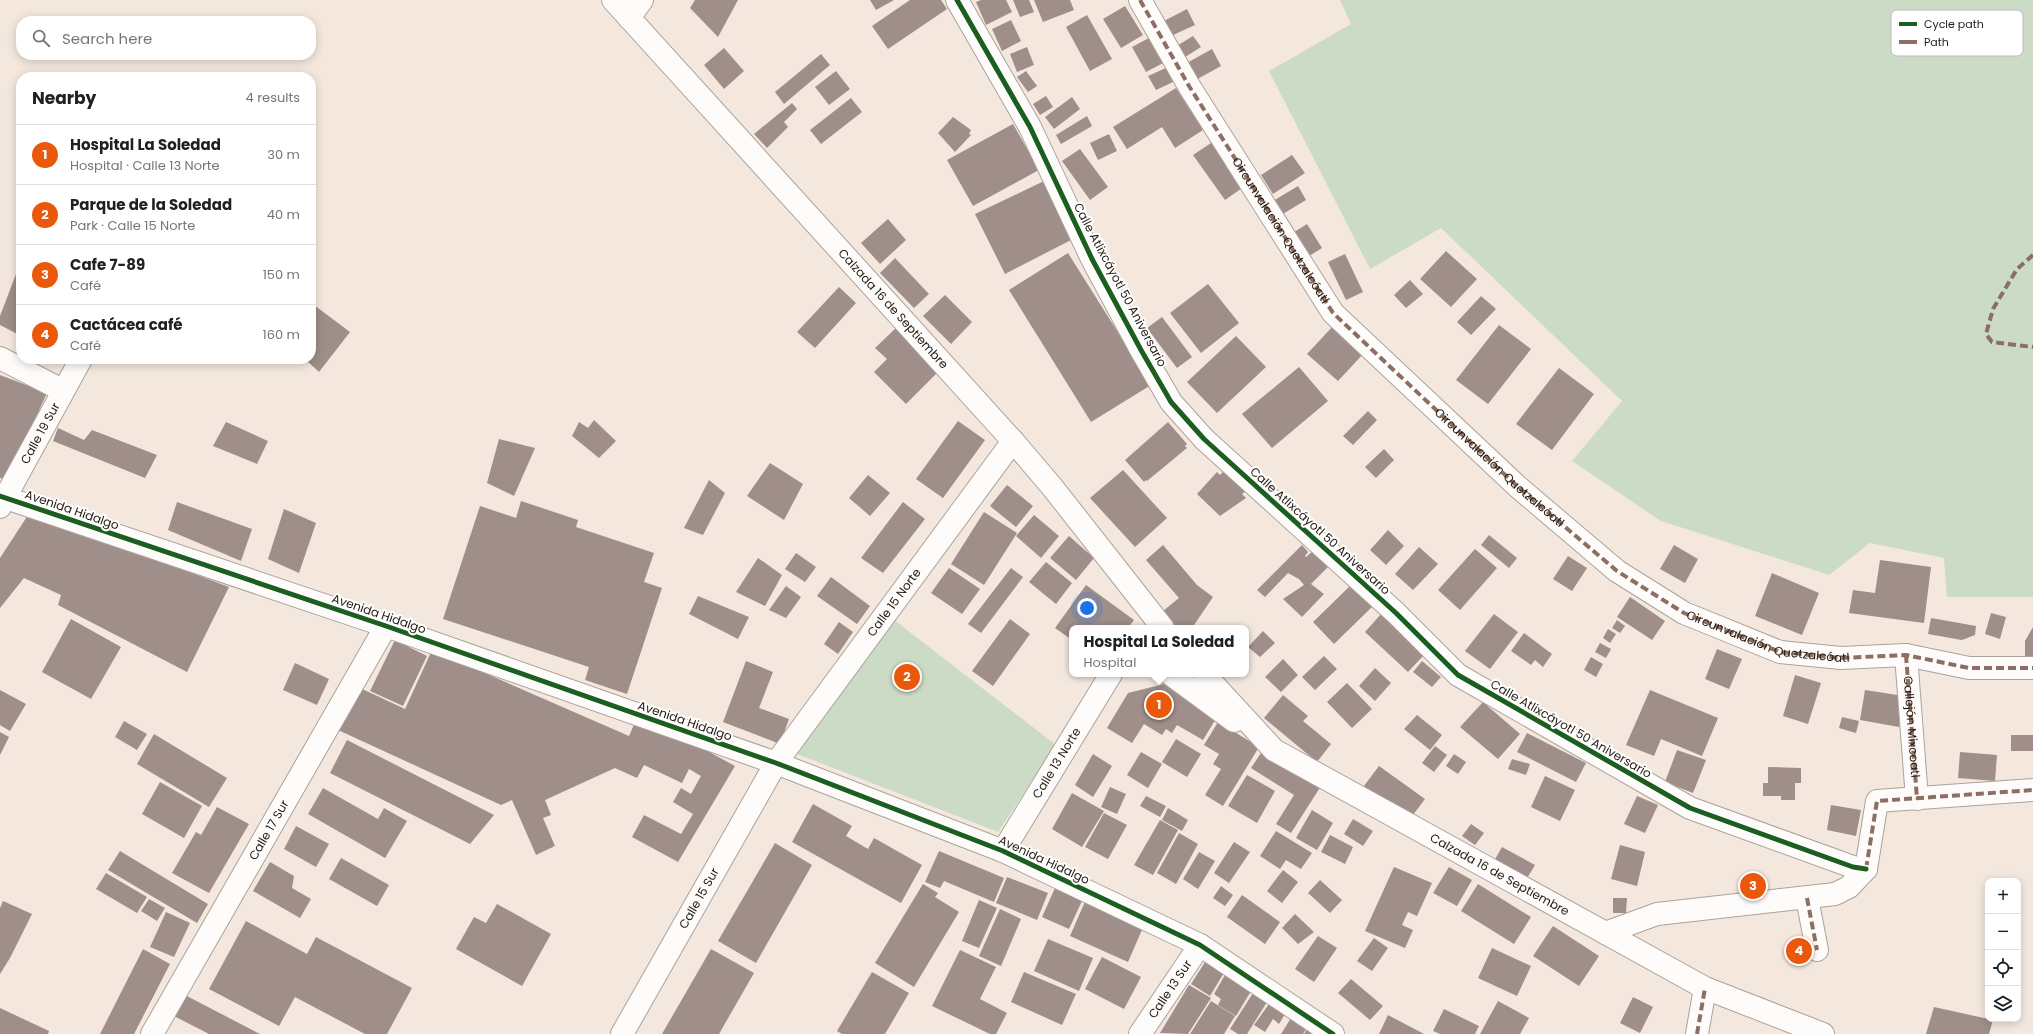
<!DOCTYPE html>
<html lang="en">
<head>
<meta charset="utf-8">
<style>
  body { margin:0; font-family:Poppins,sans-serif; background:#f6f6f6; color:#202124 }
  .controls { position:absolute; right:12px; bottom:12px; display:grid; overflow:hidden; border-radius:8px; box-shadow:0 2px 10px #0003 }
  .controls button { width:36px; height:36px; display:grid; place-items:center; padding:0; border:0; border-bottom:1px solid #e0e0e0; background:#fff; color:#202124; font:20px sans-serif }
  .you { position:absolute; left:1087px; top:608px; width:14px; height:14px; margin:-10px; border:3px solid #fff; border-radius:50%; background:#1a73e8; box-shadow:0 0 0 6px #1a73e833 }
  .badge { display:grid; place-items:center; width:26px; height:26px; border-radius:50%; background:#ea580c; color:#fff; font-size:13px; font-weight:700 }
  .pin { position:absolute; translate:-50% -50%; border:2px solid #fff; box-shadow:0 1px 4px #0006 }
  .popup { position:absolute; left:1069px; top:625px; width:180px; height:52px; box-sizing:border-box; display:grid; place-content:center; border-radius:8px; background:#fff; filter:drop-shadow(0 1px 3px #0005); font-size:13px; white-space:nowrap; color:#757577 }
  .popup b { font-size:15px; color:#202124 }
  .popup::after { content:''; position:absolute; left:50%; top:100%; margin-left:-8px; border:8px solid transparent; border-top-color:#fff }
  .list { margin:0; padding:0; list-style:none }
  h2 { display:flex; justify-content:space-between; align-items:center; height:52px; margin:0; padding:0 16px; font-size:17px }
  h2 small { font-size:13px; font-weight:400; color:#757577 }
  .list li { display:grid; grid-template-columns:26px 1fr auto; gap:12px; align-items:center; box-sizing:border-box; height:60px; padding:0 16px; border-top:1px solid #e0e0e0 }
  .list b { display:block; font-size:15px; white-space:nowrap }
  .list p { margin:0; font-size:13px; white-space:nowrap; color:#757577 }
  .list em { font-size:13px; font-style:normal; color:#757577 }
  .icon { flex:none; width:22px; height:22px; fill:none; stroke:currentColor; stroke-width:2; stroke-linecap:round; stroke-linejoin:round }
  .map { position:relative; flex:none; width:2033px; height:1034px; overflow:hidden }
  .search { position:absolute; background:#fff; box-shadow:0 2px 10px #0003; left:16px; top:16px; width:300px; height:44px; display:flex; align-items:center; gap:10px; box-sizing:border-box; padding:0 14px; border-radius:16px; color:#757577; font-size:15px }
  .panel { position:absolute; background:#fff; box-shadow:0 2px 10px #0003; left:16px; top:72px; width:300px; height:292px; border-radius:16px }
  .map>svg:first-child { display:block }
  .green { fill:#ccdbc5 }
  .building { fill:#9f8e89 }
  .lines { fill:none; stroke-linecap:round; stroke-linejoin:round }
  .minor-casing { stroke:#aca29a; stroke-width:24 }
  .minor { stroke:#fdfcfa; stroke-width:22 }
  .quiet { stroke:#8d6e63; stroke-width:4; stroke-dasharray:8 4; stroke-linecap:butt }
  .cycleway-casing { stroke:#fff; stroke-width:8 }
  .cycleway { stroke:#1b5e20; stroke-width:5 }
  .labels { text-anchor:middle; stroke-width:4; stroke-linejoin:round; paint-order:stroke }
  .street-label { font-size:12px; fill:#221911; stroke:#fff }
  .key { fill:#fff; stroke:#bdbab8; stroke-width:1 }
  .key-label { font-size:11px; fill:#221911 }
</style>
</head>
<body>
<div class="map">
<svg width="2033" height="1034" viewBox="0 0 2033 1034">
  <rect width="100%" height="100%" fill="#f4e8de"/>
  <!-- green -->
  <path class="green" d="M1340 0H2033V597H1947L1944 558 1870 543 1829 575 1661 521 1572 461 1622 401 1441 228 1370 269 1269 71 1351 24Z
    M889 616 1056 745 998 832 792 752Z"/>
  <!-- building -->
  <path class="building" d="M695 0H738L718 37 690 8Z
    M870 0H894L876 10Z
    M910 0H941L947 9 888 49 872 26Z
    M981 0H1006L1012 12 986 25 976 2Z
    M1013 0H1029L1034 12 1020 17Z
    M1034 0H1070L1074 10 1043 22Z
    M1125 6 1143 35 1121 48 1103 19Z
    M1187 9 1195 25 1171 36 1164 21Z
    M1087 15 1112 59 1090 71 1066 27Z
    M1011 20 1021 41 1002 51 992 29Z
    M1193 36 1201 47 1182 59 1175 47Z
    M1149 38 1163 63 1146 72 1132 47Z
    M1027 47 1034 65 1017 72 1010 54Z
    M724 48 744 71 724 89 704 65Z
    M1212 49 1221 66 1194 81 1185 64Z
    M821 54 830 65 784 104 775 92Z
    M1166 68 1173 82 1156 90 1148 76Z
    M836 71 850 89 829 105 815 87Z
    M1026 71 1037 86 1028 92 1017 77Z
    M1176 88 1203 130 1175 148 1162 127 1127 149 1113 127Z
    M1046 96 1053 107 1040 115 1033 104Z
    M1072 97 1080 109 1054 129 1045 117Z
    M851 98 862 112 821 144 810 130Z
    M792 103 797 109 784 122 788 127 767 148 754 134Z
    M1087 116 1092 126 1061 144 1056 135Z
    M953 117 971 130 969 134 971 135 955 152 938 133Z
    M1013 124 1039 170 973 206 947 160Z
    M1109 134 1117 151 1098 160 1090 143Z
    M1214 141 1245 186 1225 200 1193 155Z
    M1080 149 1108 187 1090 200 1062 161Z
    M1292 155 1305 173 1273 194 1261 175Z
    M1044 181 1073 239 1005 274 975 214Z
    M1298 186 1306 200 1281 215 1273 201Z
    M888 219 906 240 880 264 861 243Z
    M1307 224 1322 248 1306 258 1291 234Z
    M1446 251 1477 279 1451 307 1420 279Z
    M1068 253 1151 385 1091 422 1009 290Z
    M1345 254 1363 292 1346 300 1328 262Z
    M895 258 929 294 914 308 880 273Z
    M21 261V336L0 325V316Z
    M1410 280 1423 294 1406 308 1394 295Z
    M1208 284 1239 323 1201 353 1170 313Z
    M839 287 856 303 815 348 797 332Z
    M945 295 972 322 951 344 923 316Z
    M1481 296 1496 309 1471 335 1457 322Z
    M314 305 350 332 319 372 305 359H311V309Z
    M1162 317 1192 357 1177 368 1147 328Z
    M1334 325 1365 352 1338 381 1307 354Z
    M1499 325 1531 349 1488 404 1456 380Z
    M897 327 940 370 906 404 874 372 887 359 875 348Z
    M1236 336 1266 367 1217 413 1187 382Z
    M1299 367 1328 401 1272 448 1242 414Z
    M1559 368 1594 394 1552 450 1516 424Z
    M0 375 47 393 7 480 0 478Z
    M1368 411 1377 420 1353 445 1343 436Z
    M594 420 616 441 599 458 572 436 579 422 588 428Z
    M958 421 985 440 943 498 916 479Z
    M226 422 268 441 257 464 213 446Z
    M1168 422 1187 444 1185 446 1187 448 1147 481 1146 480 1144 482 1125 460Z
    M58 428 84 440 92 430 157 455 145 478 53 441Z
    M499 439 535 448 514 496 487 483Z
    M1384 449 1394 460 1376 478 1365 467Z
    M770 463 803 484 784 520 747 496Z
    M1123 470 1167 518 1135 547 1090 498Z
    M1225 470 1246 491 1242 494 1246 498 1220 516 1197 494 1217 472 1220 475Z
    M868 475 890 493 870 516 849 498Z
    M709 480 725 493 703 535 684 528Z
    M1007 485 1033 506 1016 527 990 506Z
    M521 501 578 520 576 527 654 553 644 582 662 588 627 694 585 680 589 667 443 619 480 506 516 518Z
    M177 502 252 529 241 561 168 530Z
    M903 502 925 519 883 573 861 558Z
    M284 509 316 523 299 573 268 559Z
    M30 512 229 587 187 672 58 605 61 595 24 578 0 608V558Z
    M984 512 1017 533 984 585 951 564Z
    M1034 515 1059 536 1041 558 1016 536Z
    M1388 530 1404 546 1386 565 1370 550Z
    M1489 535 1517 558 1509 568 1481 545Z
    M1069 536 1094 558 1076 580 1050 558Z
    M1163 545 1197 585 1213 597 1192 628H1177L1163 611 1179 598 1146 560Z
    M1302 545 1308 552 1305 556 1306 557 1313 551 1328 567 1311 584 1324 594 1302 617 1283 599 1304 585 1299 579 1288 573 1265 597 1257 590Z
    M1674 545 1698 559 1685 583 1660 569Z
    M1419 547 1438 564 1413 590 1395 574Z
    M1475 549 1497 568 1460 610 1438 590Z
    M796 553 816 567 805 582 785 569Z
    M1568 556 1587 568 1572 591 1553 579Z
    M758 558 782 575 765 606 736 592Z
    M1880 560 1931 567 1924 623 1849 613 1853 590 1875 593Z
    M1046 562 1072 583 1056 604 1029 582Z
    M949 568 980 589 962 614 931 593Z
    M1011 568 1023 577 981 633 968 624Z
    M1772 573 1819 593 1802 635 1755 616Z
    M831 577 870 606 857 624 817 596Z
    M1086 585 1134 620 1128 628H1072V640L1055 628Z
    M786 586 801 597 786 618 769 610Z
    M1350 586 1372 607 1334 644 1313 622Z
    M698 596 749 617 738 639 689 614Z
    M1630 597 1665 621 1652 640 1617 617Z
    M1991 613 2006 617 2000 639 1985 634Z
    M1381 614 1424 655 1408 672 1365 632Z
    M1494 614 1518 632 1490 669 1465 651Z
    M1931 618 1976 626 1975 635 1962 640 1928 634Z
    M71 619 121 647 91 699 42 672Z
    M1010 619 1030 634 993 686 972 671Z
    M1617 620 1625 626 1620 633 1612 628Z
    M839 622 853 632 838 654 824 644Z
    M2033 627V658H2025V641Z
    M1608 629 1616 634 1610 643 1603 638Z
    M1263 631 1275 643 1260 657 1248 647Z
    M1524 633 1552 654 1543 667 1535 660 1531 665 1511 651Z
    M395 640 427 656 403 706 370 691Z
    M1600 643 1611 649 1606 658 1595 652Z
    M1717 649 1742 659 1729 689 1705 679Z
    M432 650 629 736 636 720 700 747 735 766 678 862 632 837 644 815 681 834 693 814 673 802 681 788 691 794 701 776 689 769 682 783 644 765 637 778 615 768 545 800 551 815 543 818 555 846 536 855 512 800 501 805 338 730 358 687 405 709Z
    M1324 656 1337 669 1315 690 1302 677Z
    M1591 657 1603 664 1596 677 1584 670Z
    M1283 659 1298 675 1281 692 1265 677Z
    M746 661 773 672 759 708 789 719 780 744 723 722Z
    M1422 661 1441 677 1432 687 1413 672Z
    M295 663 329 679 317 705 283 690Z
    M1375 668 1391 683 1375 701 1359 686Z
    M1795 675 1821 683 1808 724 1783 716Z
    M1347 683 1372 709 1352 728 1327 702Z
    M1164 684 1217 717 1203 740 1177 725 1172 733 1166 729 1162 735 1144 724 1132 743 1107 728 1128 693Z
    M0 690 26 704 10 731 0 725Z
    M1650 690 1718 718 1702 756 1661 739 1654 756 1626 745Z
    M1865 690 1904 696 1899 727 1860 720Z
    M1283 695 1308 716 1303 721 1331 744 1317 762 1264 718Z
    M1483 702 1520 734 1498 759 1460 727Z
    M1417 715 1442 735 1430 750 1404 729Z
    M1842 717 1859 721 1856 733 1839 728Z
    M124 721 147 734 137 750 115 737Z
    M1218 722 1259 747 1223 806 1205 795 1221 769 1213 764 1219 754 1204 745Z
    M0 732 9 737 0 755Z
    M1527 733 1586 763 1576 782 1517 752Z
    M154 734 227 778 209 807 137 764Z
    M2011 735H2033V751H2011Z
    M1176 739 1201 754 1187 777 1162 762Z
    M347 740 494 815 470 844 330 773Z
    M1435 746 1447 755 1434 772 1422 763Z
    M1263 750 1321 786 1291 833 1276 824 1294 795 1251 768Z
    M1677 750 1706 760 1693 793 1665 782Z
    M1141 752 1162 764 1148 788 1127 775Z
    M1960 752 1997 755 1995 781 1958 778Z
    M1093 754 1112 766 1093 797 1075 785Z
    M1454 754 1466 762 1458 774 1446 766Z
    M1512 759 1530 764 1526 775 1508 769Z
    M1379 766 1425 799 1410 819 1364 786Z
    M1768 767 1801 768V783H1795V800H1781V796H1763V783H1768Z
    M1247 775 1275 791 1257 823 1228 806Z
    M1545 776 1575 790 1560 821 1531 807Z
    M160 782 202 806 184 838 142 814Z
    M1110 787 1126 794 1117 814 1101 807Z
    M323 788 378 819 384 808 407 821 385 858 308 814Z
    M1072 793 1104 811 1082 847 1052 829Z
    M1146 796 1166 806 1160 817 1140 806Z
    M1637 796 1658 805 1645 833 1624 824Z
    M813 804 852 826 846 836 868 849 874 838 922 865 901 903 792 842Z
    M1831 805 1861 810 1856 836 1827 830Z
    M217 807 249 824 209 893 172 873 196 832 201 835Z
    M1168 808 1188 820 1182 831 1162 820Z
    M1312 810 1333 823 1317 850 1296 838Z
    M1104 813 1127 825 1108 859 1085 847Z
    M1353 819 1373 831 1363 846 1344 834Z
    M1160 820 1178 830 1153 875 1134 865Z
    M1471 824 1484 833 1475 845 1462 836Z
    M296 826 329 844 316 867 284 849Z
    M1276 831 1312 853 1301 869 1286 860 1280 869 1260 856Z
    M1179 833 1198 844 1176 884 1157 873Z
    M1330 835 1353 847 1345 864 1321 852Z
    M1234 842 1250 852 1229 883 1214 873Z
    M775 843 812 865 756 963 718 941Z
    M1620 845 1645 852 1637 886 1611 879Z
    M1502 847 1535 865 1526 880 1494 861Z
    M120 851 208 904 197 923 108 870Z
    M939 851 1004 878 994 902 944 881 940 888 925 882Z
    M1199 852 1215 861 1198 889 1183 879Z
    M341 858 389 885 377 906 329 879Z
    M270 862 294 876 292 888 311 899 300 918 253 891Z
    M1394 867 1432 883 1417 916 1408 912 1402 925 1413 930 1405 948 1365 931Z
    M1449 867 1472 880 1457 906 1433 893Z
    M1283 870 1298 882 1282 903 1267 891Z
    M106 873 147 897 137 913 96 889Z
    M1007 877 1048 893 1037 920 996 903Z
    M1320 880 1342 900 1330 913 1308 893Z
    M923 884 938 893 935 897 959 912 914 987 875 963Z
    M1478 884 1531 917 1514 944 1461 911Z
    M1221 886 1233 895 1225 906 1213 898Z
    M1055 888 1082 901 1069 929 1042 917Z
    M1242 895 1280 922 1265 944 1227 917Z
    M1087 897 1145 923 1128 962 1070 936Z
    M1613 898H1627L1626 913H1613Z
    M149 899 165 908 157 921 141 911Z
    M979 900 997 908 979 948 962 941Z
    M3 901 32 914 10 958 0 974V908Z
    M497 904 551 934 522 986 456 949 474 917 486 923Z
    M1000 909 1021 919 1001 966 979 956Z
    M166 912 190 923 174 957 150 947Z
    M1295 914 1314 932 1298 944 1282 928Z
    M246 921 307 954 316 937 412 988 387 1034H365L295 997 279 1026 209 989Z
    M1553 926 1599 956 1579 986 1533 956Z
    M1318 936 1337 948 1314 982 1295 969Z
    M1374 938 1388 948 1372 971 1357 961Z
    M1048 939 1093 958 1079 991 1034 971Z
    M1492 948 1531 966 1517 996 1478 978Z
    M143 949 170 964 134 1034H100Z
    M711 949 754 973 719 1034H662Z
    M960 950 996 967 980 999 1007 1013 996 1034H990L932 1006Z
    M1102 957 1141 977 1124 1009 1085 989Z
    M1207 959 1225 971 1210 996 1191 984Z
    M872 972 909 993 885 1034H842L837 1031Z
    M1024 972 1076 994 1062 1025 1011 1002Z
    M1225 975 1251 991 1236 1016 1218 1005 1221 999 1214 994Z
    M1351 979 1383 1006 1370 1020 1338 993Z
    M1189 985 1211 998 1188 1034 1160 1033Z
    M1253 993 1267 1002 1247 1034H1238L1230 1029Z
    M183 994 260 1034H209L172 1015Z
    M1633 997 1653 1007 1640 1033 1620 1023Z
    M1211 1001 1235 1016 1224 1034H1190Z
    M1498 1001 1529 1018 1520 1034H1480Z
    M1269 1004 1285 1014 1279 1024 1273 1019 1265 1032 1254 1025Z
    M1934 1007 1993 1020 1989 1034H1926Z
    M0 1008 49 1031 48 1034H0Z
    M1444 1009 1479 1026 1475 1034H1440L1433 1031Z
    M1388 1015 1424 1034H1379Z
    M1291 1018 1306 1029 1303 1034H1281Z
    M1307 1029 1314 1034H1304Z"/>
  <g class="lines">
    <defs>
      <g id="minor">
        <path id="s1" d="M613 0 1013 441 1053 488 1163 628"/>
        <path d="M957 0 1030 127 1092 259 1141 350 1171 402 1204 439 1396 613 1458 675 1690 808 1853 867 1866 869"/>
        <path d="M1140 0 1189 86 1333 313 1518 487 1617 571 1684 613 1780 652 1841 658 1906 655 1969 668H2033"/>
        <path d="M629 18 642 0"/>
        <path d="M0 358 62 390"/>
        <path d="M0 496 386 626 776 763 1003 851 1200 945 1333 1034"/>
        <path id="s2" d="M0 507 81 359"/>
        <path d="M1906 655 1917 799"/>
        <path d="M1170 674 1234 721"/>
        <path id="s3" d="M1204 674 1274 750 1705 988 1823 1034"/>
        <path id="s4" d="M1003 851 1111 674"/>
        <path d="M1866 869 1877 801 2033 790"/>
        <path d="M1807 898 1817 950"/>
        <path d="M1605 933 1657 914 1835 894 1849 887 1866 869"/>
        <path id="s5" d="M152 1034 386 626"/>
        <path id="s6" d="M622 1034 776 763 1013 441"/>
        <path id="s7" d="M1140 1034 1200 945"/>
        <path d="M1697 1034 1705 988"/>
      </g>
    </defs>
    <!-- minor casing -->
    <use href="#minor" class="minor-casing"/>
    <!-- minor -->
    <use href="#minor" class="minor"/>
    <!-- quiet -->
    <g class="quiet">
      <path id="s8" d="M1140 0 1189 86 1333 313 1518 487 1617 571 1684 613 1780 652 1841 658 1906 655 1969 668H2033"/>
      <path d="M2033 255 2017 269 1993 309 1986 334 1992 342 2033 347"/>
      <path id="s9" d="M1906 655 1917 799"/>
      <path d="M1866 869 1877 801 2033 790"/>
      <path d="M1807 898 1817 950"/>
      <path d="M1697 1034 1705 988"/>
    </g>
    <defs>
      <path id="cycleway" d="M957 0 1030 127 1092 259 1141 350 1171 402 1204 439 1396 613 1458 675 1690 808 1853 867 1866 869
        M0 496 386 626 776 763 1003 851 1200 945 1333 1034"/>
    </defs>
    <!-- cycleway casing -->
    <use href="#cycleway" class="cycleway-casing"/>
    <!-- cycleway -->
    <use href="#cycleway" class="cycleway"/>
  </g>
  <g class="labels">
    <!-- street labels -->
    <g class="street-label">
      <text dy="4" stroke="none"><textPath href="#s8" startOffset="270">Circunvalación Quetzalcóatl</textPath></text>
      <text transform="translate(1120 285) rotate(62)" y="4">Calle Atlixcáyotl 50 Aniversario</text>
      <text dy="4" stroke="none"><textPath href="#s1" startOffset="417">Calzada 16 de Septiembre</textPath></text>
      <text dy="4" stroke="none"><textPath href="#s2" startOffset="84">Calle 19 Sur</textPath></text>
      <text dy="4" stroke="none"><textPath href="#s8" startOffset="595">Circunvalación Quetzalcóatl</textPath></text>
      <text transform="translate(72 510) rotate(19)" y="4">Avenida Hidalgo</text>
      <text transform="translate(1320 531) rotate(42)" y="4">Calle Atlixcáyotl 50 Aniversario</text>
      <text dy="4" stroke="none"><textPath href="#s6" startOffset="511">Calle 15 Norte</textPath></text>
      <text transform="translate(379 614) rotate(19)" y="4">Avenida Hidalgo</text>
      <text dy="4" stroke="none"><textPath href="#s8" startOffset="919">Circunvalación Quetzalcóatl</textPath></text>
      <text transform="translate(685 721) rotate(19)" y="4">Avenida Hidalgo</text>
      <text dy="4" stroke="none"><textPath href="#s9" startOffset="72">Callejón Mixcoatl</textPath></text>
      <text transform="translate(1571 729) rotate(30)" y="4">Calle Atlixcáyotl 50 Aniversario</text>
      <text dy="4" stroke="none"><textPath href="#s4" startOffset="103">Calle 13 Norte</textPath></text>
      <text dy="4" stroke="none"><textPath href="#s5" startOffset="235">Calle 17 Sur</textPath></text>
      <text transform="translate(1044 860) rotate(25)" y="4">Avenida Hidalgo</text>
      <text dy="4" stroke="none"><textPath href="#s3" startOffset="361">Calzada 16 de Septiembre</textPath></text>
      <text dy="4" stroke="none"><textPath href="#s6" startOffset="156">Calle 15 Sur</textPath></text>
      <text dy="4" stroke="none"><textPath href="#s7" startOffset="54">Calle 13 Sur</textPath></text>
    </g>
  </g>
  <!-- legend -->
  <rect x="1891" y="10" width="132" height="46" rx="6" class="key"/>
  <rect x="1899" y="22" width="18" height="4" fill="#1b5e20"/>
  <rect x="1899" y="40" width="18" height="4" fill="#8d6e63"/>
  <g class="key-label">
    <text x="1924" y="28">Cycle path</text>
    <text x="1924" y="46">Path</text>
  </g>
</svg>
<div class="controls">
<button>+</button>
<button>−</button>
<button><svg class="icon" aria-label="locate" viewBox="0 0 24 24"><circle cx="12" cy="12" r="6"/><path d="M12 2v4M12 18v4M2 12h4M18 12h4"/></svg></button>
<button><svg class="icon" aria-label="layers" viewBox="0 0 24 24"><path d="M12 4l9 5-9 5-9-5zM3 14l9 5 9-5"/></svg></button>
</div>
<div class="you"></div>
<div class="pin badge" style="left:1159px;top:705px">1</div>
<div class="popup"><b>Hospital La Soledad</b>Hospital</div>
<div class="pin badge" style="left:907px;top:677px">2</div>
<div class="pin badge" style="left:1753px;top:886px">3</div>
<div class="pin badge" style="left:1799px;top:951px">4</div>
<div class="search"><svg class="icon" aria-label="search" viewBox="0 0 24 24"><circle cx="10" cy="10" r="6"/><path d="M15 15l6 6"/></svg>Search here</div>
<section class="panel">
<h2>Nearby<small>4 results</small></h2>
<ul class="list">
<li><span class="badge">1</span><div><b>Hospital La Soledad</b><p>Hospital · Calle 13 Norte</p></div><em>30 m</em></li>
<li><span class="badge">2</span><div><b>Parque de la Soledad</b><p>Park · Calle 15 Norte</p></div><em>40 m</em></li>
<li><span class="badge">3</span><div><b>Cafe 7-89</b><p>Café</p></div><em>150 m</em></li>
<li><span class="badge">4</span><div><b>Cactácea café</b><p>Café</p></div><em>160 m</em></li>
</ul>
</section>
</div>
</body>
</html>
